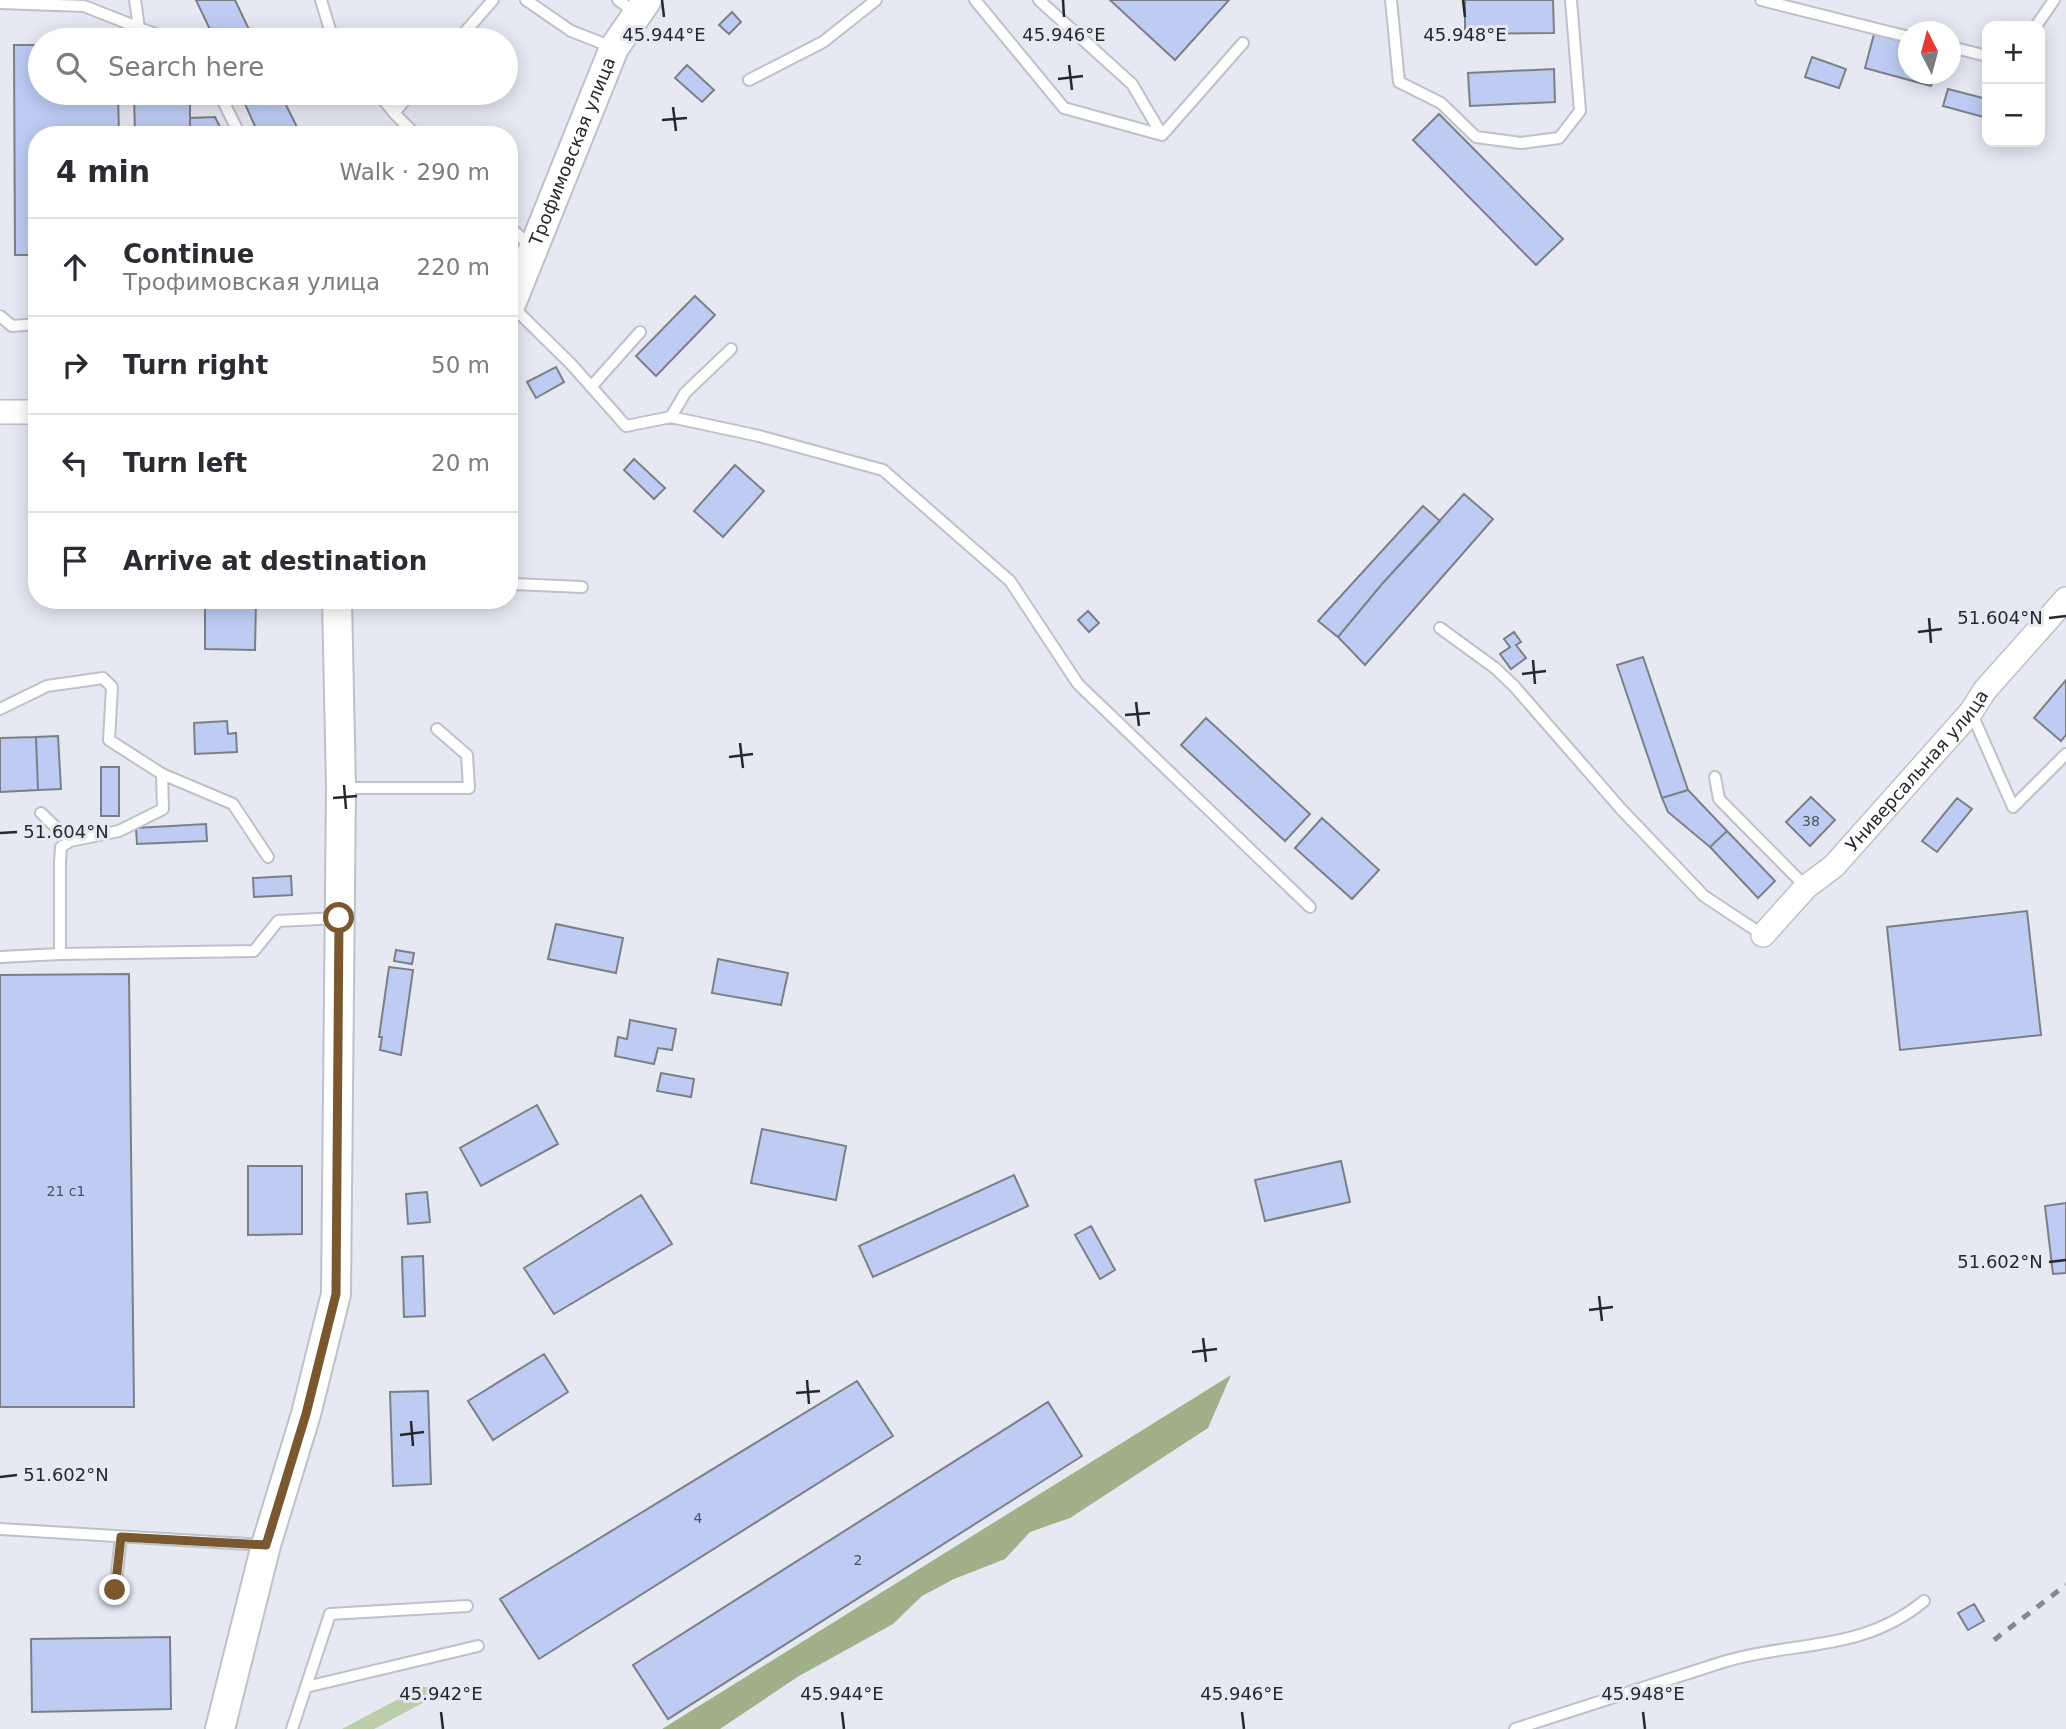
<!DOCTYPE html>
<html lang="en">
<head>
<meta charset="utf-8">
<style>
  body { margin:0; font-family:"DejaVu Sans",sans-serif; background:#f7f7f7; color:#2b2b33 }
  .controls { position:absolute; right:21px; top:21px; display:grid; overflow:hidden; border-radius:14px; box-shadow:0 4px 18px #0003 }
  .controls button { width:63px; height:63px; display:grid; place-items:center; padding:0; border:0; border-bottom:2px solid #e1e1e2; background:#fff; color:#2b2b33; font:35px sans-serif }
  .compass { position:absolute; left:1898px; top:21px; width:63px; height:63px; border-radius:50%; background:#fff; box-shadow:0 4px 18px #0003; rotate:354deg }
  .stop { position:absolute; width:21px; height:21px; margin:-16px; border:5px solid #79572f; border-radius:50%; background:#fff }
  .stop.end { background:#79572f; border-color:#fff; box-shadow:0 2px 7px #0008 }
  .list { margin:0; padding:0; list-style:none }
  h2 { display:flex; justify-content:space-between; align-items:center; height:91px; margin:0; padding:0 28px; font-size:30px }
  h2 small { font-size:23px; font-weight:400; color:#7c7c81 }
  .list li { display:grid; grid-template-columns:46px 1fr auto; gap:21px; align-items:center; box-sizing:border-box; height:98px; padding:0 28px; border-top:2px solid #e1e1e2 }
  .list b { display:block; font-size:26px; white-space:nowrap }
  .list p { margin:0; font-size:23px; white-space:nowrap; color:#7c7c81 }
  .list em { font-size:23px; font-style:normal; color:#7c7c81 }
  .icon { flex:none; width:38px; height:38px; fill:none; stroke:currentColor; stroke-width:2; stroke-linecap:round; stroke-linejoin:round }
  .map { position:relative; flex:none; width:2066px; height:1729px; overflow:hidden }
  .search { position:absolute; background:#fff; box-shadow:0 4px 18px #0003; left:28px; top:28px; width:490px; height:77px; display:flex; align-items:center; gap:18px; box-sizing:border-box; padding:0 24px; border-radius:38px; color:#7c7c81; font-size:26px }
  .panel { position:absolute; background:#fff; box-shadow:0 4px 18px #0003; left:28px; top:126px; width:490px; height:483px; border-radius:28px }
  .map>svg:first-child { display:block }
  .green { fill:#bdcdaa }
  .forest { fill:#a0b189 }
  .building { fill:#beccf4; stroke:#7d7f87; stroke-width:2 }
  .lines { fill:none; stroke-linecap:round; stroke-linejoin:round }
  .service-casing { stroke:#bec1ca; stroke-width:14 }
  .minor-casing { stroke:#bec1ca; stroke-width:26 }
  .tertiary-casing { stroke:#bec1ca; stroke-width:32 }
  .service { stroke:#fff; stroke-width:10 }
  .minor { stroke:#fff; stroke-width:23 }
  .tertiary { stroke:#fff; stroke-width:28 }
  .rail { stroke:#84878d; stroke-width:5; stroke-dasharray:9 9; stroke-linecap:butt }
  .route { stroke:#79572f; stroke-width:9 }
  .ticks { fill:none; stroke:#26282b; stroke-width:2.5 }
  .labels { text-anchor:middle; stroke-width:6; stroke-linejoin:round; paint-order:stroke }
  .number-label { font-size:14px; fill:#4c515d }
  .street-label { font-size:18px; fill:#26282b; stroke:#e6e9f2 }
  .ticks-label { font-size:18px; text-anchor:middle; fill:#26282b; stroke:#e6e9f2; stroke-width:6; stroke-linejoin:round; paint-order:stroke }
</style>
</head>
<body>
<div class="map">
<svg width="2066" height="1729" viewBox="0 0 2066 1729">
  <rect width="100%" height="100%" fill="#e6e9f2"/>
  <!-- green -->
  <path class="green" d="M421 1687H431L434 1691V1697L374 1729H342Z"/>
  <!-- forest -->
  <path class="forest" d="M1231 1375 1208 1428 1070 1518 1030 1532 1005 1559 954 1579 922 1596 893 1624 799 1676 720 1729H662Z"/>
  <!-- building -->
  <path class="building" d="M196 0H235L254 40H215Z
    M1110 0H1229L1175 60Z
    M1465 0H1553L1554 33 1465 34Z
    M732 12 741 22 729 34 719 25Z
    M1874 34 1909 43V74H1935L1931 86 1865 68Z
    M14 45H40V93H118L119 135H37V255H15Z
    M1812 57 1846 69 1839 88 1805 77Z
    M687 65 714 90 702 102 675 78Z
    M1554 69 1555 102 1470 106 1468 73Z
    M1948 89 1987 99V118L1943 106Z
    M134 93H190V135H135Z
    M240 93H280L301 135H259Z
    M1439 114 1563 239 1536 265 1413 140Z
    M215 117 224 135H190V118Z
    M695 296 715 315 656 376 636 356Z
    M556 367 564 382 536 398 527 382Z
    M634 459 665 488 654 499 624 470Z
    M735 465 764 491 723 537 694 511Z
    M1464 494 1493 519 1365 665 1338 637 1382 584Z
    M1423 506 1440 521 1382 584 1338 637 1318 621Z
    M205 600H256L255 650 205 649Z
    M1088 611 1099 623 1089 632 1078 620Z
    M1514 632 1521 642 1516 645 1526 658 1511 669 1500 654 1510 647 1504 639Z
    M1643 657 1688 790 1662 798 1617 665Z
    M2066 680V735L2061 741 2034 718Z
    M1206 718 1310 814 1285 841 1181 745Z
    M227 721 228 734 236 733 237 752 195 754 194 723Z
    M58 736 61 789 38 790 36 737Z
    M36 737 38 790 0 792V738Z
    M101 767H119V816H101Z
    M1688 790 1727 831 1710 847 1668 812 1662 798Z
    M1811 797 1835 820 1810 846 1786 822Z
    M1957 798 1972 809 1937 852 1922 841Z
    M1322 818 1379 870 1352 899 1295 848Z
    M206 824 207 841 137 844 136 828Z
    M1727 831 1775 881 1758 898 1710 847Z
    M291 876 292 895 254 897 253 878Z
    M2027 911 2041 1035 1900 1050 1887 927Z
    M556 924 623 938 616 973 548 959Z
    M396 950 414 953 412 964 394 961Z
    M718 959 788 973 781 1005 712 993Z
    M389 967 413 970 401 1055 380 1050 382 1037H379Z
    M129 974 134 1407H0V975Z
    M630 1020 676 1029 672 1050 658 1048 654 1064 615 1056 618 1037 627 1039Z
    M661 1073 694 1079 691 1097 657 1091Z
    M537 1105 558 1144 481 1186 460 1148Z
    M762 1129 846 1146 836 1200 751 1183Z
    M1341 1161 1350 1202 1265 1221 1255 1180Z
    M248 1166H302V1234L248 1235Z
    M1014 1175 1028 1206 873 1277 859 1246Z
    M427 1192 430 1222 408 1224 406 1194Z
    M641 1195 672 1244 554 1314 524 1268Z
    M2066 1203V1273L2053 1274 2045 1206Z
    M1091 1226 1115 1270 1100 1279 1075 1235Z
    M423 1256 425 1316 404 1317 402 1257Z
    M544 1354 568 1392 493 1440 468 1401Z
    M857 1381 893 1436 539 1659 500 1599Z
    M428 1391 431 1484 393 1486 390 1392Z
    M1048 1402 1082 1456 668 1719 633 1665Z
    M1974 1604 1984 1621 1968 1630 1958 1613Z
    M170 1637 171 1709 32 1712 31 1639Z"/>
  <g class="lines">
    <defs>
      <path id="service" d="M135 0 139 28
        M321 0 331 33 337 40
        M526 0 571 31 612 47
        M618 0 636 13
        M975 0 1064 108 1162 135 1243 43
        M1039 0 1132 84 1162 135
        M1391 0 1399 82 1441 103 1476 137 1521 143 1559 138 1580 111 1571 0
        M1761 0 1909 37
        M0 3 84 6 170 40
        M2036 26 2054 0
        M458 40 493 0
        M1951 47 1987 56
        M749 80 823 42 876 0
        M219 93 240 135
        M378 93 394 113 416 135
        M394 113 411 93
        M509 226 532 248
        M512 306 571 364 626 426 671 417 759 436 883 470 1010 581 1078 684 1310 907
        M0 316 12 326 37 324
        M591 387 640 332
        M671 417 685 393 731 349
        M509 588 514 584 582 587
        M466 600H497
        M1440 628 1495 668 1514 686 1621 809 1704 896 1763 935
        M0 709 47 686 103 678 112 687 109 740 162 774 163 809 119 831 70 841 41 813
        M1971 712 2013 807 2066 754
        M162 774 233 804 268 857
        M1715 777 1719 799 1806 887
        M342 788H469L467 755 437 729
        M70 841 61 847 60 862V954L254 951 278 921 338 918
        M0 957 60 954
        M0 1529 266 1545
        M115 1590 121 1537
        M306 1687 478 1646
        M292 1729 330 1614 467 1606
        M1515 1729C1584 1707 1653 1684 1723 1662 1795 1640 1861 1653 1924 1601"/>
      <g id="minor">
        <path d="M0 412H37"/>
        <path id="s1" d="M1763 935 1806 887 1834 866 1971 712 1985 690 2066 599"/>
      </g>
      <g id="tertiary">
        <path id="s2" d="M509 309 614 48 647 0"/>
        <path d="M220 1729 266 1545 306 1414 336 1294 341 788 337 600"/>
      </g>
    </defs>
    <!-- service casing -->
    <use href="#service" class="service-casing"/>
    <!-- minor casing -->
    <use href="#minor" class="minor-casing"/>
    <!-- tertiary casing -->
    <use href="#tertiary" class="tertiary-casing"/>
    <!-- service -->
    <use href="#service" class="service"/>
    <!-- minor -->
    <use href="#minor" class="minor"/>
    <!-- tertiary -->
    <use href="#tertiary" class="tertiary"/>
    <!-- rail -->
    <path class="rail" d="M1994 1640 2066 1585"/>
  </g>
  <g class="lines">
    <!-- route -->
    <path class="route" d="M115 1590 121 1537 266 1545 306 1414 336 1294 339 918"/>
  </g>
  <!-- ticks -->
  <path class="ticks" d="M662 0 664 17M1063 0 1064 17M1463 0 1465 17M1069 65 1072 90M1058 79 1083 76M673 107 676 131M662 120 687 118M1929 618 1931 643M2049 618 2066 616M1918 632 1942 629M1533 660 1535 684M1522 674 1546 671M1136 702 1139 726M1125 715 1150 713M740 743 743 768M729 757 753 754M344 785 346 809M333 798 357 796M0 833 17 832M2049 1262 2066 1260M1599 1296 1602 1321M1589 1310 1613 1307M1203 1338 1206 1362M1192 1352 1217 1349M807 1380 809 1404M796 1393 820 1391M411 1421 413 1446M400 1435 424 1432M0 1477 17 1475M441 1712 443 1729M842 1712 844 1729M1242 1712 1244 1729M1643 1712 1645 1729"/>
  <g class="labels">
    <!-- number labels -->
    <g class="number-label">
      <text x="1811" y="826">38</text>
      <text x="66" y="1196">21 с1</text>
      <text x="698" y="1523">4</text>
      <text x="858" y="1565">2</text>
    </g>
    <!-- street labels -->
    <g class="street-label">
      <text dy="6" stroke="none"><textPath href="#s2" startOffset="170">Трофимовская улица</textPath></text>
      <text dy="6" stroke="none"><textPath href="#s1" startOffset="226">Универсальная улица</textPath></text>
    </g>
  </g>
  <g class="ticks-label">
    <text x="664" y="41">45.944°E</text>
    <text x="1064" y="41">45.946°E</text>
    <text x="1465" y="41">45.948°E</text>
    <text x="2000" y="624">51.604°N</text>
    <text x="66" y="838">51.604°N</text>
    <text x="2000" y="1268">51.602°N</text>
    <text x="66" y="1481">51.602°N</text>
    <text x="441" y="1700">45.942°E</text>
    <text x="842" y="1700">45.944°E</text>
    <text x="1242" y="1700">45.946°E</text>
    <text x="1643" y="1700">45.948°E</text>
  </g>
</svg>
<div class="controls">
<button>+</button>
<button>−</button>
</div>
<svg class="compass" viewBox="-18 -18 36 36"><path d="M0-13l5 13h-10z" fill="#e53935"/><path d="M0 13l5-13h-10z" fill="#7c7c81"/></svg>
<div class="stop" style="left:339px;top:918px"></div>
<div class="stop end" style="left:115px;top:1590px"></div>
<div class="search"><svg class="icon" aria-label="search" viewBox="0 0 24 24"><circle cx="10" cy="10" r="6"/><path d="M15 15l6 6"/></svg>Search here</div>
<section class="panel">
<h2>4 min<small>Walk · 290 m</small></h2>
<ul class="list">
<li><svg class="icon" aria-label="ahead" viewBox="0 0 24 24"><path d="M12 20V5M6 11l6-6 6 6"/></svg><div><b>Continue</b><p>Трофимовская улица</p></div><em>220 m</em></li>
<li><svg class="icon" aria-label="right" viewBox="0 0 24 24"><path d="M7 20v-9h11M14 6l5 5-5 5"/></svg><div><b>Turn right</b></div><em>50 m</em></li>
<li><svg class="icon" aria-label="left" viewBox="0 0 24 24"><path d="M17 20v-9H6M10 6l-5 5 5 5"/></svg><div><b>Turn left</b></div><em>20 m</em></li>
<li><svg class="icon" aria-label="arrive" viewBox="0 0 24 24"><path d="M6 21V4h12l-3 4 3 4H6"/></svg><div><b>Arrive at destination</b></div></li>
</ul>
</section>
</div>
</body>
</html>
